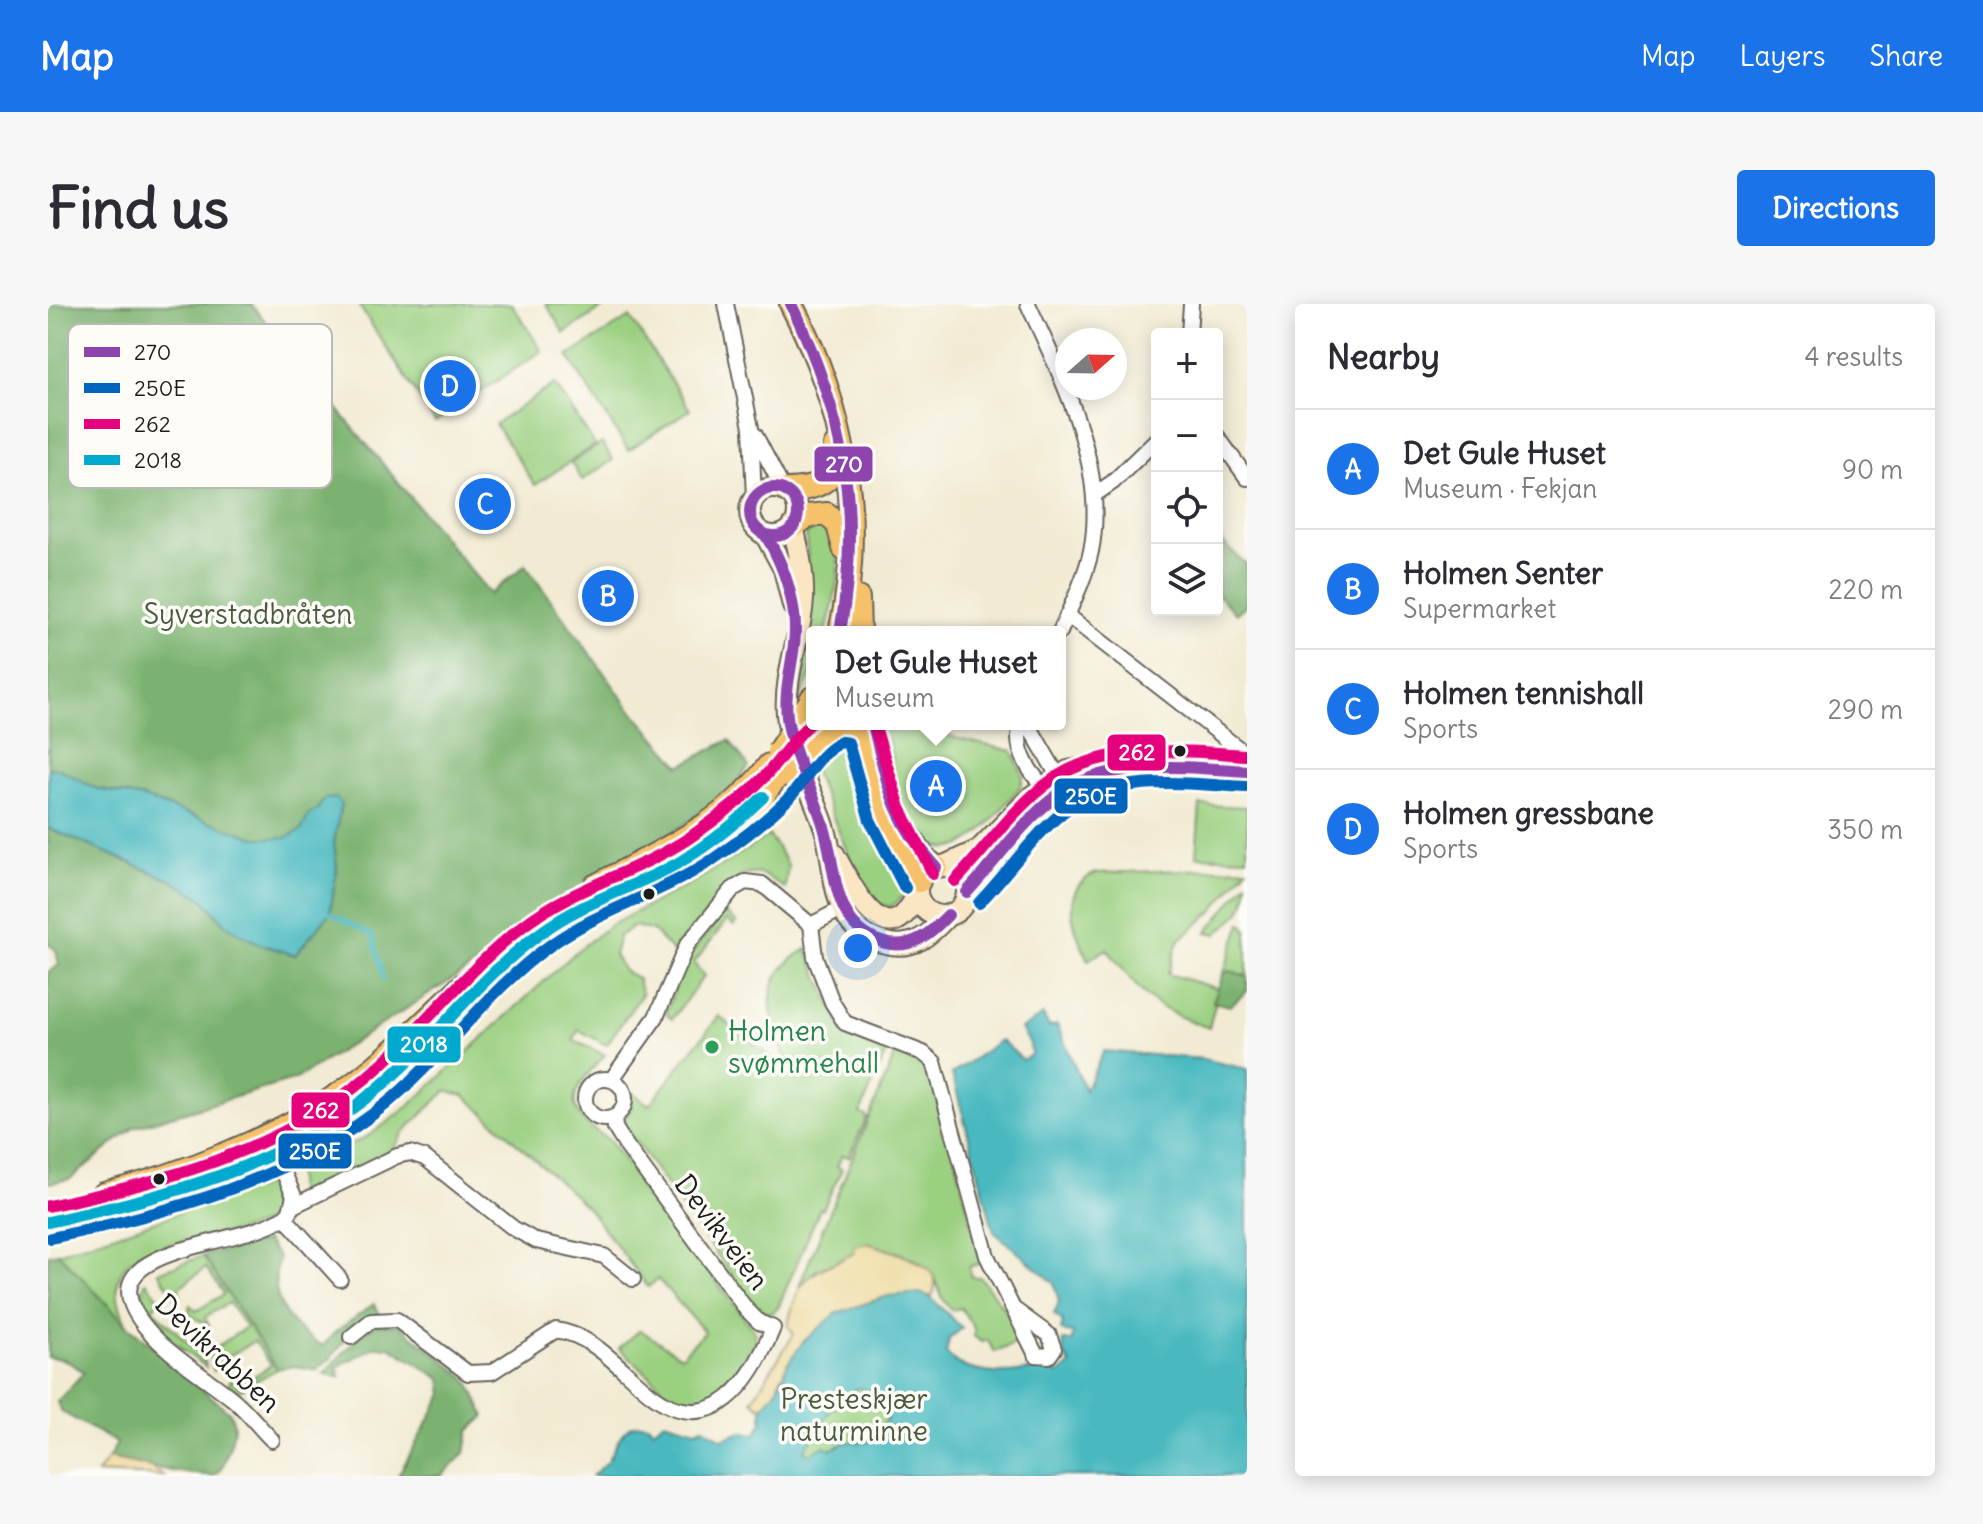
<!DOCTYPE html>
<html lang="en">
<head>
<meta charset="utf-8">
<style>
  body { margin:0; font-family:Delius,sans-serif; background:#f7f7f7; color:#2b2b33 }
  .controls { position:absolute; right:24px; top:24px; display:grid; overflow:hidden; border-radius:8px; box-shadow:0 4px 20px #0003 }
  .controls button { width:72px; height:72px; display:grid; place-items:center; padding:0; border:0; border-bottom:2px solid #e1e1e2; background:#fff; color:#2b2b33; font:40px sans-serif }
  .compass { position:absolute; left:1007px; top:24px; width:72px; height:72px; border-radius:50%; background:#fff; box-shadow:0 4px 20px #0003; rotate:70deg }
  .you { position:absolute; left:810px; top:644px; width:28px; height:28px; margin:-20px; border:6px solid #fff; border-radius:50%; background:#1a73e8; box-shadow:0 0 0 12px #1a73e833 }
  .badge { display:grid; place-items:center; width:52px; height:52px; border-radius:50%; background:#1a73e8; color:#fff; font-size:26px; font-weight:700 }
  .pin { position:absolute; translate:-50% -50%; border:4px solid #fff; box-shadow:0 2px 8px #0006 }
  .popup { position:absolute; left:758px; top:322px; width:260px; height:104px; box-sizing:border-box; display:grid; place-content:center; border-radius:8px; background:#fff; filter:drop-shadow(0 2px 6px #0005); font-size:26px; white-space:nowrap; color:#7c7c81 }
  .popup b { font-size:30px; color:#2b2b33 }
  .popup::after { content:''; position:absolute; left:50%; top:100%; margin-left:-16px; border:16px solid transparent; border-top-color:#fff }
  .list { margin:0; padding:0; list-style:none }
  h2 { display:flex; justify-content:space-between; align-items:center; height:104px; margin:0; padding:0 32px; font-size:34px }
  h2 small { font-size:26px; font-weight:400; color:#7c7c81 }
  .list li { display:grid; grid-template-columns:52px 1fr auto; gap:24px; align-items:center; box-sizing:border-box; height:120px; padding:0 32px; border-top:2px solid #e1e1e2 }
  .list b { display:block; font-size:30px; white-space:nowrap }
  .list p { margin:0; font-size:26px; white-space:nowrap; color:#7c7c81 }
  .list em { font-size:26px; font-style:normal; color:#7c7c81 }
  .icon { flex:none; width:44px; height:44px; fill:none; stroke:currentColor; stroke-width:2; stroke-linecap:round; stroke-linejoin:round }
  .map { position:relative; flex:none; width:1199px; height:1172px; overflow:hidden; border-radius:8px }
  header { display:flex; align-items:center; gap:48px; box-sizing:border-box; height:112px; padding:0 40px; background:#1a73e8; color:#fff }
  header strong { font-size:38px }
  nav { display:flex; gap:44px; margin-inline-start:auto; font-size:28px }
  .intro { display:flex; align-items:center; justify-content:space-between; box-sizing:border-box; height:192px; padding:0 48px }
  h1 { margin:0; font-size:56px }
  .button { padding:20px 36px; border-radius:8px; background:#1a73e8; color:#fff; font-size:28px; font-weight:700 }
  main { display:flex; gap:48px; padding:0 48px }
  aside { flex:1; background:#fff; border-radius:8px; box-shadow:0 4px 20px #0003 }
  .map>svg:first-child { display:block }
  .green { fill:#9bd081; stroke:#5c764e; stroke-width:2 }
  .forest { fill:#7cb26f; stroke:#4c6746; stroke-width:2 }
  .sand { fill:#eeda9e; stroke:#857b5d; stroke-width:2 }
  .water { fill:#49b9bf; stroke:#326a6e; stroke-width:2; fill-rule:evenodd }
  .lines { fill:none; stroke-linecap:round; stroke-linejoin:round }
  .stream { stroke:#49b9bf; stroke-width:4 }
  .minor-casing { stroke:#67645c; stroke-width:18 }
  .secondary-casing { stroke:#67645c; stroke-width:24 }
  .primary-casing { stroke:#67645c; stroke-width:26 }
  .minor { stroke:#fff; stroke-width:14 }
  .secondary { stroke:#fbe6c4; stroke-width:20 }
  .primary { stroke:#f5c16b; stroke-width:22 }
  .primary-bridge-casing { stroke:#67645c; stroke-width:26; stroke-linecap:butt }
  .primary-bridge { stroke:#f5c16b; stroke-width:22 }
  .bus-1-casing { stroke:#fdfcf7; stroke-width:18 }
  .bus-2-casing { stroke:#fdfcf7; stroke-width:18 }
  .bus-3-casing { stroke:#fdfcf7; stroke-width:18 }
  .bus-4-casing { stroke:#fdfcf7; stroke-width:18 }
  .bus-1 { stroke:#8e44ad; stroke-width:12 }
  .bus-2 { stroke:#0065bd; stroke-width:12 }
  .bus-3 { stroke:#e5007d; stroke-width:12 }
  .bus-4 { stroke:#00a9ce; stroke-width:12 }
  .bus-dot { fill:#1c1c1c; stroke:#fdfcf7; stroke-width:3 }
  .leisure-dot { fill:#2e9e5b; stroke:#fdfcf7; stroke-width:3 }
  .labels { text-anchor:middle; stroke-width:7; stroke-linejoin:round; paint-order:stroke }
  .park-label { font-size:28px; fill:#485b3f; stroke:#fdfcf7 }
  .leisure-label { font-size:28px; fill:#27864d; stroke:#fdfcf7; text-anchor:start }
  .street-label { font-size:28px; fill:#1c1c1c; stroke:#fdfcf7 }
  .key { fill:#fdfcf7; stroke:#bab9b5; stroke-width:2 }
  .key-label { font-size:22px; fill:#1c1c1c }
  .line-badge { stroke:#fdfcf7; stroke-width:3 }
  .badge-label { font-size:22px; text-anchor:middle; font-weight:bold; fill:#fff }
</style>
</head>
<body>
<header>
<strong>Map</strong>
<nav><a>Map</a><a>Layers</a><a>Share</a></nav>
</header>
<div class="intro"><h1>Find us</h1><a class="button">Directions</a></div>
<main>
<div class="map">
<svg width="1199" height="1172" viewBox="0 0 1199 1172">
  <rect width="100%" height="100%" fill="#fdfcf7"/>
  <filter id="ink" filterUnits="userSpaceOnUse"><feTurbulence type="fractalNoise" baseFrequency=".0125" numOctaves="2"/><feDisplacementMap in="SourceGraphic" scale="16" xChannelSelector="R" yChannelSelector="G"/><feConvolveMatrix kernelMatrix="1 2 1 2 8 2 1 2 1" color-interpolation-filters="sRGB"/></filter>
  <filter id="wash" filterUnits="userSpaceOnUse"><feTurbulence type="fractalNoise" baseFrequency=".006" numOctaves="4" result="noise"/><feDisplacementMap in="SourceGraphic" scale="32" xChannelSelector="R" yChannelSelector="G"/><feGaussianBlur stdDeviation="1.8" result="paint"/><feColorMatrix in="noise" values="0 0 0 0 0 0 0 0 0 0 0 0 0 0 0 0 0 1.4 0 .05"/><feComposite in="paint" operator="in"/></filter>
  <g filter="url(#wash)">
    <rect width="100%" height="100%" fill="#f2ebd3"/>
    <!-- green -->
    <path class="green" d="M310 0H464L494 47 387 118Z
      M498 0H561L516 29Z
      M582 13 642 106 580 146 520 52Z
      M507 80 547 141 487 181 447 120Z
      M554 139 565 156 534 176 523 159Z
      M770 220 778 222C800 255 787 292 778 328H764V368L750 398 749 385 763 302 758 231Z
      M834 420H880L907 434 965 447 975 472 973 482C949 508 909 573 873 530 861 515 852 500 847 481 843 461 844 438 834 420Z
      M793 431 808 437 855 575 856 592 843 603 825 599 816 589 763 460Z
      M1152 501 1199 503V554L1148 552Z
      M721 531 740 561 737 585C719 571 708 563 687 576L626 649 605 627 587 622 571 632 566 651 576 667 589 674 594 690 558 741 531 726 525 736 557 751C521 789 511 804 561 836L707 1028 706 1056 657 1098 628 1096 571 1044 592 1026 633 1052 657 1028 610 975 600 983 539 903 416 791 398 787 355 829 345 846 261 889 249 886V868L322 831 361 802 531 645 563 621 653 574Z
      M1199 564 1165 607 1130 637 1120 670 1171 685 1161 724C1102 703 1097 694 1059 645L1040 656C1027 628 1008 586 1048 569Z
      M1199 578C1199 611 1190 609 1169 630L1159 628Z
      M677 608 689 619 686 622 679 616 646 659 656 672 624 715 618 710 635 660Z
      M1193 619 1199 626V672L1181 667 1175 671Z
      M759 645 793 724 840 744 812 809 819 813 801 853 794 851 789 863 794 865 775 905 772 904 730 1004 723 1010 715 1008 697 989 574 819 584 803 582 787 601 801 671 712 732 761 739 756C719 712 709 672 759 645Z
      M849 746 875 758 889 776 933 959 921 963 923 973H932L959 1008 975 1037 947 1048 939 1036 933 1038 926 1032V1024L913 1004 904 1006C892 996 893 987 886 974 874 951 831 941 807 942V949L767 967 751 982Z
      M223 879 231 906C198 952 27 912 79 1021L10 949Z
      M155 952 229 1065 191 1087 180 1082 183 1075 191 1082 223 1061 206 1037 167 1061 165 1068 161 1044H167L198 1023 181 999 157 1013 161 1022 140 1010 142 1001 148 1007 176 990 158 964 130 984 133 991 128 994 110 968Z
      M98 978 113 996 104 1004 145 1044H154L158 1063C136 1046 79 1011 98 978Z
      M780 1019 831 1094 844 1122C803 1153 770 1152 721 1147Z"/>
    <!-- forest -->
    <path class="forest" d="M0 0H203L442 290 477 261 581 403 632 462 681 436 701 463 674 496 601 544 496 604 430 659 248 775 86 823 22 875 0 879V668L11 661 8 646 0 640V524L123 576 155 595 179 622 209 639 247 651 282 609 289 564 286 539 293 499 277 496 268 507 261 510 253 526 238 534H207L95 494 49 485 11 465 0 464Z
      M1169 233 1199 261V300L1188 310 1169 290Z
      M1181 667 1199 672V687L1182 702 1165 698 1175 671Z
      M219 937 231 954C219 994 240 1023 275 1042L287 1028 326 1000 332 1010 305 1026 281 1056 268 1066 247 1062 229 1065 155 952Z
      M10 949 79 1021 182 1109C189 1122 185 1131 181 1145 177 1154 176 1167 165 1171 139 1172 88 1160 61 1154L69 1139 14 1108 9 1098 36 1068 15 1055 0 1053V951Z
      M328 1020 351 1021 420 1076 437 1112 421 1127 417 1149 393 1172H350L395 1090 393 1075 342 1043H327L289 1063 292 1073 276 1070 307 1036Z"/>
    <!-- sand -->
    <path class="sand" d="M819 939C835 944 884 958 887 976 888 982 885 990 883 996L733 1072 730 1084 714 1104 704 1096 746 1030 740 1022C750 969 762 972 806 949L807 942Z
      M61 1154 102 1163 116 1172 49 1169Z"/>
    <!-- water -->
    <path class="water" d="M0 464 11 465 49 485 95 494 207 534H238L253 526 261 510 268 507 277 495 288 494 293 499 286 539 289 564 282 609 247 651 209 639 179 622 155 595 123 576 0 524Z
      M995 711 1001 723 1009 721 1037 786 1056 747 1155 755 1199 765V1172H544C549 1167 555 1163 559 1157 571 1139 572 1117 600 1120L605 1126 616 1117 648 1126 655 1123 674 1135 694 1128 708 1130 714 1119V1104L730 1084 740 1059 755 1038 789 1009 840 992 871 989 881 992 914 1024 901 1035 898 1049C919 1075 967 1071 999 1063L1010 1070 1023 1061 1016 1050 1015 1037 1024 1038 1025 1029 1013 1027 1015 1017 1006 1010 1011 998 1006 979 946 928 904 770 953 736 975 756 983 751 982 740 973 725ZM809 1084C827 1084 834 1102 839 1116L821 1138H800L783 1145 776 1142 763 1150 756 1147 783 1106Z"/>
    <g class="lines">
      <!-- stream -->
      <path class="stream" d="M282 609 324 631 336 676"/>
    </g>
  </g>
  <g filter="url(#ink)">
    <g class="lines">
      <defs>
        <path id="minor" d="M678 0 703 124 706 195
          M980 0C1014 74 1060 164 1043 247 1037 275 1023 302 1012 328
          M1141 30 1143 0
          M707 131 735 185
          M1169 132 1199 174
          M1046 191 1065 178 1109 135
          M1019 311 1199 451
          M973 420C965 446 983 473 1003 488
          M980 420 1014 479
          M763 621 801 601
          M537 795a20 20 0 1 1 40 0a20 20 0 1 1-40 0Z
          M564 775 608 713 639 641 685 585 697 578 714 580 763 621 767 653 784 698 797 719 875 749 886 758 939 952 988 1051 1001 1052 1006 1045 1001 1031 967 1006
          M245 902 349 852 362 849 377 854 465 924 488 937 556 952 585 975
          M237 914 292 975
          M303 1033 323 1017 349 1016 420 1069 444 1068 508 1026C548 1032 573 1067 604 1091 665 1137 704 1076 725 1024L711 1018 698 1005 577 840 567 824 566 813
          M224 1136C211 1123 200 1108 186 1096 158 1073 124 1054 100 1026 23 936 204 947 242 908L246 892 224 842"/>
        <path id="secondary" d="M702 208a24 24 0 1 1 48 0a24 24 0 1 1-48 0Z
          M745 223C751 246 756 271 755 295 753 333 736 371 739 410 742 449 765 487 777 525 790 569 780 626 838 639 866 646 882 631 900 611
          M717 230 736 265 745 302
          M786 550C803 580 838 659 869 590
          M896 562 931 546 984 492 1020 467 1056 460 1094 459 1199 467
          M869 587a25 25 0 1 1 50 0a25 25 0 1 1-50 0Z
          M919 588C964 543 1000 480 1068 469"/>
        <path id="primary" d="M743 0C796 101 818 216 792 328
          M737 186C768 186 792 178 787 142
          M747 221 760 212 779 210 790 221 796 244
          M810 294 811 328
          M753 413 764 394
          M761 446C776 429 793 411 814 430L837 510 871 577
          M854 520 876 554 888 563
          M547 582C609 549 679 519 721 461
          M56 890C132 871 227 835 291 790 336 760 375 718 415 681
          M0 918 127 885 227 848 281 820 344 772 478 639 530 605 641 552 708 501 737 462"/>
      </defs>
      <!-- minor casing -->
      <use href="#minor" class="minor-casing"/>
      <!-- secondary casing -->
      <use href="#secondary" class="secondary-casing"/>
      <!-- primary casing -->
      <use href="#primary" class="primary-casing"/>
      <!-- minor -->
      <use href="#minor" class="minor"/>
      <!-- secondary -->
      <use href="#secondary" class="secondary"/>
      <!-- primary -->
      <use href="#primary" class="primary"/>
      <defs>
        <path id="primary-bridge" d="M730 448 753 413
          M740 471 761 446"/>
      </defs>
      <!-- primary-bridge casing -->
      <use href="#primary-bridge" class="primary-bridge-casing"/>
      <!-- primary-bridge -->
      <use href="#primary-bridge" class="primary-bridge"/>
      <defs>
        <path id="bus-1" d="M743 0C796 110 814 207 792 328
          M702 208a24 24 0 1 1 48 0a24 24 0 1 1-48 0Z
          M717 230C733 256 742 280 746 310 751 345 735 378 739 413 744 451 765 486 776 523 789 566 783 624 837 639 864 646 883 629 900 611
          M825 420C840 481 844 515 888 563
          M919 588C948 557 973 519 1007 493 1060 453 1137 463 1199 467"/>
        <path id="bus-2" d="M931 599C959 570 982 535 1014 509 1062 468 1140 480 1198 483
          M3 934C120 909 244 876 338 800 397 751 440 685 504 640 557 603 621 588 674 549 697 533 720 515 740 495 758 477 769 450 793 438L800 439 822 516 857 584"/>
        <path id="bus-3" d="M826 420 852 504 885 570
          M907 577C937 546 962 509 996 482 1051 437 1133 447 1199 451
          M0 902C110 879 230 848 318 774 374 727 417 667 475 622 525 583 588 569 641 534 667 516 694 496 716 473 733 456 745 434 764 418"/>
        <path id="bus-4" d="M0 918C114 894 237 862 328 786 387 737 431 673 494 628 532 600 577 586 619 565 655 547 686 521 715 493"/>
      </defs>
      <!-- bus-1 casing -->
      <use href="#bus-1" class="bus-1-casing"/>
      <!-- bus-2 casing -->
      <use href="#bus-2" class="bus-2-casing"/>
      <!-- bus-3 casing -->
      <use href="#bus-3" class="bus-3-casing"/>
      <!-- bus-4 casing -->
      <use href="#bus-4" class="bus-4-casing"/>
      <!-- bus-1 -->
      <use href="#bus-1" class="bus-1"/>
      <!-- bus-2 -->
      <use href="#bus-2" class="bus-2"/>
      <!-- bus-3 -->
      <use href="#bus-3" class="bus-3"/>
      <!-- bus-4 -->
      <use href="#bus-4" class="bus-4"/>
    </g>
  </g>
  <!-- markers -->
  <g class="bus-dot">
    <circle cx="1132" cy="447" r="7"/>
    <circle cx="601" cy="590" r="7"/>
    <circle cx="111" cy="875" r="7"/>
  </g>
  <circle class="leisure-dot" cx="664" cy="743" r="8"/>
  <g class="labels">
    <!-- park labels -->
    <g class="park-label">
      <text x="200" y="320">Syverstadbråten</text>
      <text x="806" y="1105">Presteskjær<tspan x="806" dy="32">naturminne</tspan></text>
    </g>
    <!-- leisure labels -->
    <g class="leisure-label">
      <text x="680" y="737">Holmen<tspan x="680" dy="32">svømmehall</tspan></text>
    </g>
    <!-- street labels -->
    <g class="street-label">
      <text transform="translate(674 928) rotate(53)" y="10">Devikveien</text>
      <text transform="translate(170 1049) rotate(43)" y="10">Devikrabben</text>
    </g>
  </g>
  <!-- legend -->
  <rect x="20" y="20" width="264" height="164" rx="12" class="key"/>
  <rect x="36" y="43" width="36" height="10" fill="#8e44ad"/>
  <rect x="36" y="79" width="36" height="10" fill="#0065bd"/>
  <rect x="36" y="115" width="36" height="10" fill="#e5007d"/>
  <rect x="36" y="151" width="36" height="10" fill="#00a9ce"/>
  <g class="key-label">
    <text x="86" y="56">270</text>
    <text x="86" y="92">250E</text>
    <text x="86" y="128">262</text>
    <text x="86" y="164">2018</text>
  </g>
  <g class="line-badge">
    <rect x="765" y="141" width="61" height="38" rx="8" fill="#8e44ad"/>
    <rect x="1058" y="429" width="61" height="39" rx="8" fill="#e5007d"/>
    <rect x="1005" y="473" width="76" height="38" rx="8" fill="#0065bd"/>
    <rect x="338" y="721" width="76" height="39" rx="8" fill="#00a9ce"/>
    <rect x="242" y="787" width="61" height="38" rx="8" fill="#e5007d"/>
    <rect x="229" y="828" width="76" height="38" rx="8" fill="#0065bd"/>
  </g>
  <g class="badge-label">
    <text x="796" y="168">270</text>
    <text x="1089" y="456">262</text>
    <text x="1043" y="500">250E</text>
    <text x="376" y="748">2018</text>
    <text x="273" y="814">262</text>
    <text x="267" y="855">250E</text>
  </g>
</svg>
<div class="controls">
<button>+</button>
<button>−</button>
<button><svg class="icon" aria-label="locate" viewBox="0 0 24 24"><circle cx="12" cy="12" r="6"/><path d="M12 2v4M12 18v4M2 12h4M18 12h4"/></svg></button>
<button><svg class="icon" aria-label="layers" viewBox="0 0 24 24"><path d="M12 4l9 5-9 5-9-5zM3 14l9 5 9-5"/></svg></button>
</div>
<svg class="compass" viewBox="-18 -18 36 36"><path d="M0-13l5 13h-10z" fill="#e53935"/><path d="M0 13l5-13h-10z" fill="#7c7c81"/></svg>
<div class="you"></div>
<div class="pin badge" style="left:888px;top:482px">A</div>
<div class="popup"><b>Det Gule Huset</b>Museum</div>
<div class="pin badge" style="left:560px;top:292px">B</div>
<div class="pin badge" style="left:437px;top:200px">C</div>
<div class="pin badge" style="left:402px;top:82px">D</div>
</div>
<aside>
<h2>Nearby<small>4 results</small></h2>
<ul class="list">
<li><span class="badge">A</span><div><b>Det Gule Huset</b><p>Museum · Fekjan</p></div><em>90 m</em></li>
<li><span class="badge">B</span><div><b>Holmen Senter</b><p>Supermarket</p></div><em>220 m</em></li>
<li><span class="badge">C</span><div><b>Holmen tennishall</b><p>Sports</p></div><em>290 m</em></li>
<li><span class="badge">D</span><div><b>Holmen gressbane</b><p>Sports</p></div><em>350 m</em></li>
</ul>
</aside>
</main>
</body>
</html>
